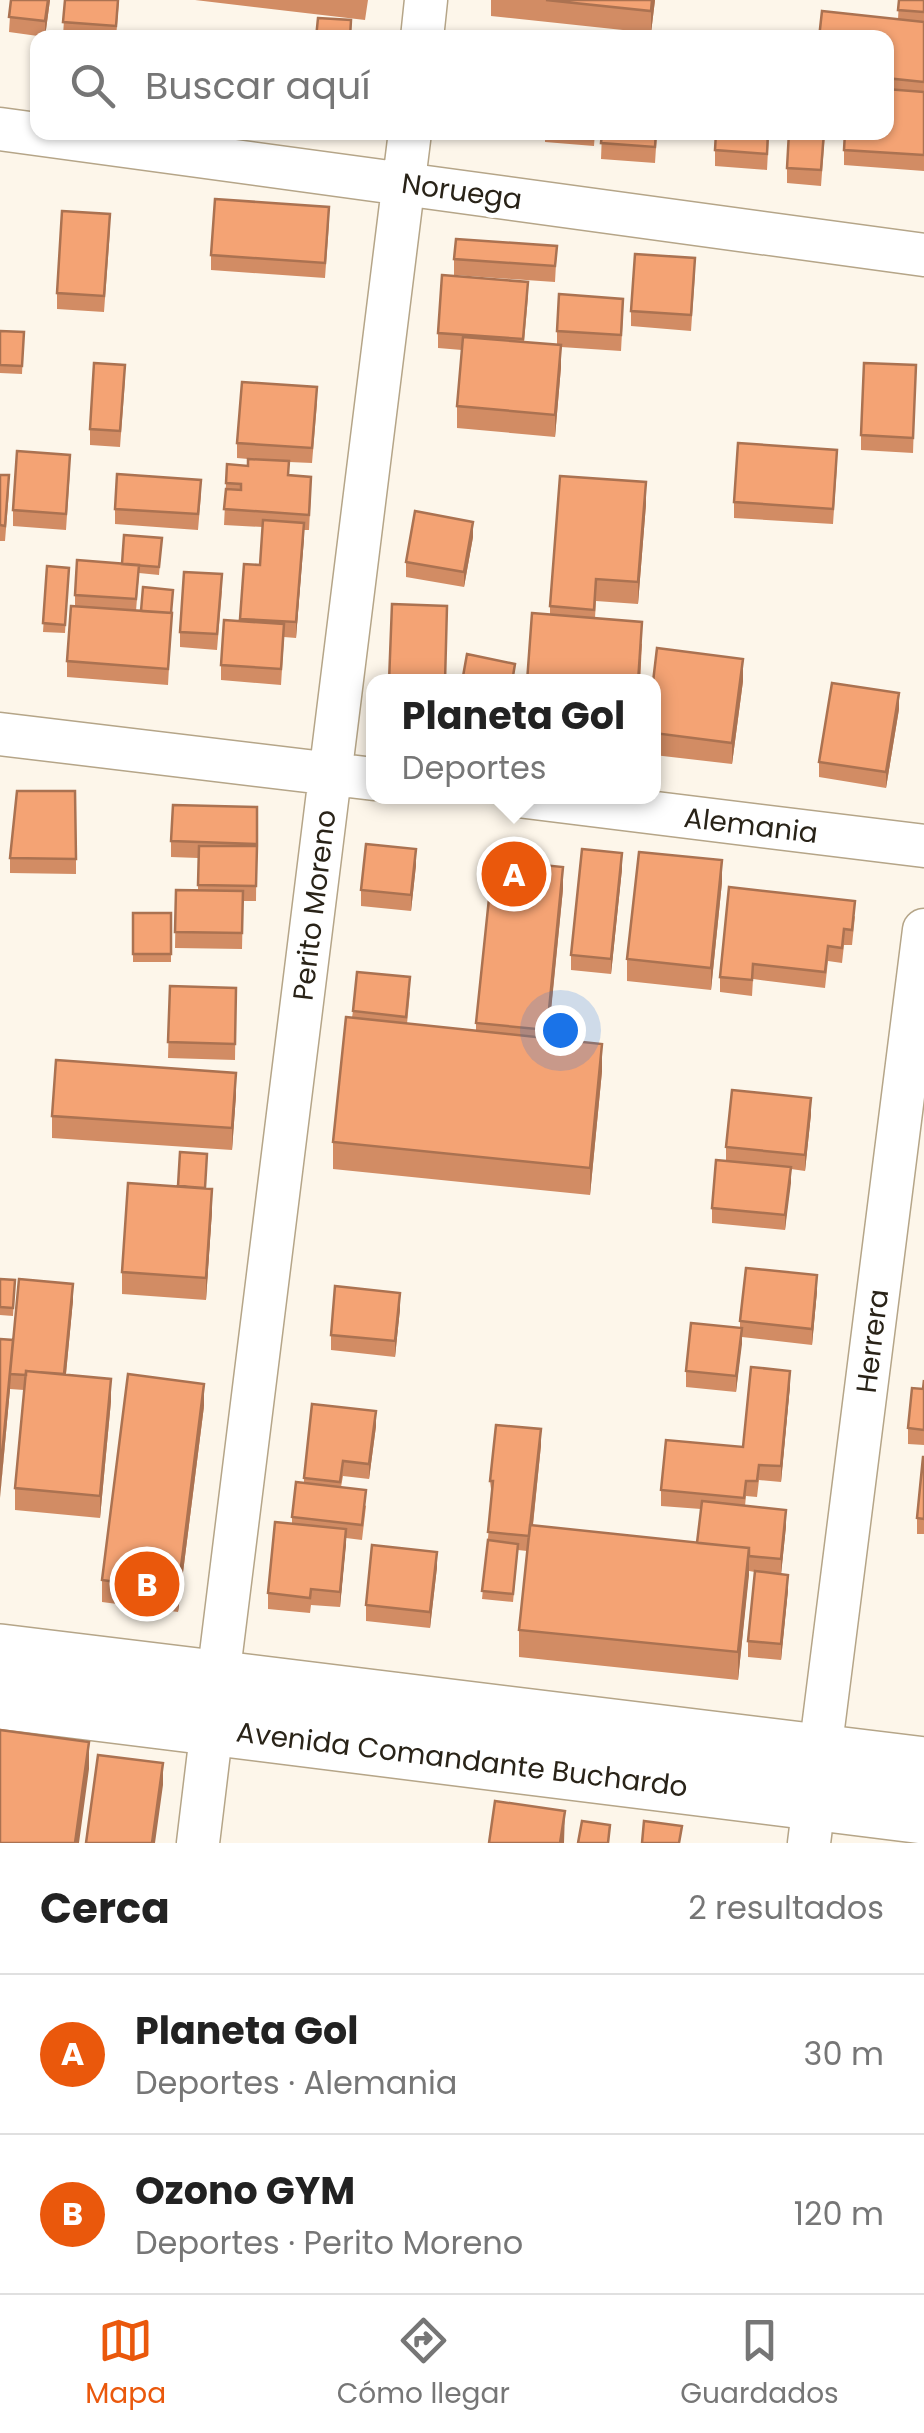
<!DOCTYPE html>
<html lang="es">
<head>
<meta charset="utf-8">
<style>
  body { margin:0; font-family:Poppins,sans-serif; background:#f2f2f2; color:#222 }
  .you { position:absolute; left:560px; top:1030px; width:35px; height:35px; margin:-25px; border:8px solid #fff; border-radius:50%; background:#1a73e8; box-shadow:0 0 0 15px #1a73e833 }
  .badge { display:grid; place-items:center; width:65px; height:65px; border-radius:50%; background:#ea580c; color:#fff; font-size:32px; font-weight:700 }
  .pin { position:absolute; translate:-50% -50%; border:5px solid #fff; box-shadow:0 2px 10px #0006 }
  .popup { position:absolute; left:366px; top:674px; width:295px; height:130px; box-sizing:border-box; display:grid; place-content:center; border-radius:20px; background:#fff; filter:drop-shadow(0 2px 8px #0005); font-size:32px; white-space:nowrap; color:#767676 }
  .popup b { font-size:38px; color:#222 }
  .popup::after { content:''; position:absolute; left:50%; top:100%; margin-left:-20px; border:20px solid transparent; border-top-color:#fff }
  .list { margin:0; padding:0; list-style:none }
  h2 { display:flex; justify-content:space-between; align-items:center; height:130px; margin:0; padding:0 40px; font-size:42px }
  h2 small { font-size:32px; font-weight:400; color:#767676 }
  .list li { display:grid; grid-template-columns:65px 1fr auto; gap:30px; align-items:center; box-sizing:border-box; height:160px; padding:0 40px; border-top:2px solid #e0e0e0 }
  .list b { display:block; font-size:38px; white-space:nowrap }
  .list p { margin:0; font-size:32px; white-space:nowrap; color:#767676 }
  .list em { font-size:32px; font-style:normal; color:#767676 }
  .icon { flex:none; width:55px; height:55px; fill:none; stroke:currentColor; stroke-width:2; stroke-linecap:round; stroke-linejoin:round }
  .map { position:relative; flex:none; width:924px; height:1843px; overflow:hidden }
  .search { position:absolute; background:#fff; box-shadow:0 2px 8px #0004; left:30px; right:30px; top:30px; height:110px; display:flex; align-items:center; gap:25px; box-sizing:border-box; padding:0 35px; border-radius:20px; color:#767676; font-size:38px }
  .sheet { height:450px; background:#fff }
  nav { display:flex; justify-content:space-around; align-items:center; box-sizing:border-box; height:140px; border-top:2px solid #e0e0e0; background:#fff; font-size:28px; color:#767676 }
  nav a { display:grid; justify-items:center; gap:5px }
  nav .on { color:#ea580c }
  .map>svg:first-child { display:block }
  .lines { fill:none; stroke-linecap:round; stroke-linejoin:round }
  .minor-casing { stroke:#b5a588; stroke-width:45 }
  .major-casing { stroke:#b5a588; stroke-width:58 }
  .minor { stroke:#fff; stroke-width:42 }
  .major { stroke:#fff; stroke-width:55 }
  .wall { fill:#d28c64 }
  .shaded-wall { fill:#ab7251 }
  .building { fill:#f4a374; stroke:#ab7251; stroke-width:2.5 }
  .labels { text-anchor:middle; stroke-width:10; stroke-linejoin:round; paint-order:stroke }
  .street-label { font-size:28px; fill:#292318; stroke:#fff }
</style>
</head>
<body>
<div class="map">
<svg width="924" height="1843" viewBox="0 0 924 1843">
  <rect width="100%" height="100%" fill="#fdf6ea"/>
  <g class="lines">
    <defs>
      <path id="minor" d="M422 38 426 0
        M0 129 924 255
        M0 734 374 779
        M518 796 924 846
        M218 1678 410 132
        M820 1752 924 930
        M198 1843 212 1727
        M809 1843 814 1803"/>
      <path id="major" d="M0 1652 924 1765
        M0 1701 924 1816"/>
    </defs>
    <!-- minor casing -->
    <use href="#minor" class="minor-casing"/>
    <!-- major casing -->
    <use href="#major" class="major-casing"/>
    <!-- minor -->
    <use href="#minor" class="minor"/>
    <!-- major -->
    <use href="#major" class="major"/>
  </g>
  <!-- wall -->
  <path class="wall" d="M11 0H50L45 37 9 32Z
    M65 0H119L116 38 63 37Z
    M195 0H368L365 20Z
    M491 0H655L651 33 491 16Z
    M899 0H924V171L844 165V150L886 132V38L898 19Z
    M545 132H595L594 146 545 142Z
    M602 132H657L655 163 601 159Z
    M769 132 767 170 715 166V150Z
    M825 132 821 186 787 183V168Z
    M329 223 325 278 211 270V255Z
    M110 230 104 312 57 309V293Z
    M557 246 555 282 454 275V259Z
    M695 273 691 331 631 326V311Z
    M528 297 524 342 557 345V331L623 314 621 351 561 347V367L555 437 457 428V406L462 350 438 348V333Z
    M0 331 24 332 22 374 0 373Z
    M916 365 913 453 861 450V435Z
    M125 380 120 447 90 445V429Z
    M317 403 312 463 289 462V475L311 492 309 530H304L296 638 284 637 281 685 221 680V665L240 621 244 564 260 565 263 527 224 525 227 464 248 466V459L237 458V443Z
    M837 465 833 524 734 518V502Z
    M70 470 66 530 13 526V510Z
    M0 475 9 491 5 541H0Z
    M201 495 198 530 115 524V509Z
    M646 504 638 604 596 601 595 618 642 644 640 682H527L550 615V606Z
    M473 537 464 587 406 577V562Z
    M162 538 159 575 139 573 136 611 172 613 168 685 67 677V661L75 607V595Z
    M47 566 69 568 65 633 43 632Z
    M222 590 217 650 180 647V632Z
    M743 681 732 764 654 755V682Z
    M899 709 886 788 819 777V762Z
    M257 807 256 901H243L242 949 175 948 176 890H198V858L171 857V841Z
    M10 858 76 859V874L10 873Z
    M416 865 411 911 361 906V890Z
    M622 869 611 974 571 970V955Z
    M722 882 711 990 627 981V959Z
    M563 889 548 1038 602 1071 590 1195 333 1169V1142L353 1011 410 992 407 1024 476 1031V1023Z
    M133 913H171V962H133Z
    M855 916 852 945H844L842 963 828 961 825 988 753 979 752 996 720 992V977Z
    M170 986 236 988 235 1060 168 1058Z
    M236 1095 232 1150 52 1138V1116Z
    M811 1114 805 1171 791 1169 785 1230 712 1223V1208L726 1161V1147Z
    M206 1188 212 1211 206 1300 122 1294V1272Z
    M0 1279 15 1280 13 1316 0 1315Z
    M817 1291 812 1345 742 1337 736 1392 686 1387V1371L740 1328V1321Z
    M73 1300 66 1374 111 1401 100 1518 15 1510V1488L24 1390 10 1389 0 1498 13 1340Z
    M400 1309 395 1357 331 1350V1335Z
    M924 1380V1445L908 1444V1428L923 1389Z
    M790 1386 781 1482 759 1480 757 1497 746 1496 745 1506 786 1526 781 1574 788 1590 781 1660 748 1657V1641L755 1572 749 1571 738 1680 519 1657V1630L527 1551 518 1550 513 1602 482 1599 492 1497 490 1481 541 1445 533 1525 697 1543 701 1509 661 1506V1490L743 1447Z
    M204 1406 178 1612 102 1602V1580Z
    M376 1426 369 1479 343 1476 341 1487 366 1506 362 1540 346 1538 340 1607 311 1605 310 1613 268 1609V1593L292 1524V1517L304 1483V1478Z
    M924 1457V1534H917V1518Z
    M437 1567 430 1628 366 1621V1605Z"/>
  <!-- shaded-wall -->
  <path class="shaded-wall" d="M48 0H50L45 37V21Z
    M652 0H655L651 33V11Z
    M561 345V367L555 437V415Z
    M646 482V504L638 604V582Z
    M473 522V537L464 587V572Z
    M304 523V539L296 638V622Z
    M642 622 640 682H638Z
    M743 659V681L732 764V743Z
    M899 693V709L886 788V772Z
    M416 849V865L411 911V895Z
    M622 853V869L611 974V959Z
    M722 860V882L711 990V968Z
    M563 867V889L547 1052V1030Z
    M602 1044V1071L590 1195V1168Z
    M236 1073V1095L232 1150V1128Z
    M811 1098V1114L805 1171V1155Z
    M791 1167V1183L785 1230V1215Z
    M212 1189V1211L206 1300V1278Z
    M817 1275V1291L812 1345V1329Z
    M73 1284V1300L64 1394V1378Z
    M400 1293V1309L395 1357V1341Z
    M742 1328V1344L736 1392V1376Z
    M13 1340 10 1389 0 1498V1476Z
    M790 1371V1386L781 1482V1466Z
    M111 1379V1401L100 1518V1496Z
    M204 1384V1406L178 1612V1591Z
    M376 1411V1426L369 1479V1464Z
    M541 1429V1445L530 1552V1536Z
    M786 1510V1526L781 1575V1559Z
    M346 1529V1545L340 1607V1592Z
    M749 1548V1575L738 1680V1652Z
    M437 1552V1567L430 1628V1612Z
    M788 1575V1590L781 1660V1644Z
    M89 1742V1769L79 1843H75Z
    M163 1763V1785L155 1843H152Z
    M565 1811 564 1843H560Z"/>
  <!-- building -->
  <path class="building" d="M11 0H48L45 21 9 17Z
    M65 0H118L116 26 63 22Z
    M546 0H652L651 11Z
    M899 0H924V12L898 10Z
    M822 11 924 22V82L886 78V38H819Z
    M318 18 351 20 350 38H316Z
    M166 33 231 38H166Z
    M886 89 924 92V155L844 150 845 132H886Z
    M602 132H656L655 147 601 143Z
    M716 132H768L767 154 715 150Z
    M789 132H824L821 170 787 168Z
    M215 199 329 207 325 263 211 255Z
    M62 211 110 214 104 296 57 293Z
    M456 239 557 246 555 266 454 259Z
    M635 254 695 258 691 315 631 311Z
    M442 275 528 282 523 339 438 333Z
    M559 294 623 299 621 335 557 331Z
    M0 331 24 332 22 366 0 365Z
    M463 337 561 345 555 415 457 406Z
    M94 363 125 365 120 431 90 429Z
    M864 363 916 365 913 438 861 435Z
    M242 382 317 387 312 448 237 443Z
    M738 443 837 450 833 509 734 502Z
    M17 451 70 455 66 514 13 510Z
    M248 459 289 461 288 475 311 477 309 515 224 509 226 489 241 490V484L226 483 227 464 248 466Z
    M117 474 201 480 198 514 115 509Z
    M0 475H9L5 526 0 525Z
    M560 476 646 482 638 582 596 579 594 610 550 606Z
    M415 511 473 522 464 572 406 562Z
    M263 520 304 523 296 622 240 619 244 564 260 565Z
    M124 535 162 538 159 567 122 564Z
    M77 560 139 565 136 599 75 595Z
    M47 566 69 568 65 625 43 623Z
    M184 572 222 574 217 634 180 632Z
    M143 587 173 590 171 613 141 611Z
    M392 604 447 606 445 682H389Z
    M71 606 172 613 168 669 67 661Z
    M532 613 642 622 638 682H527Z
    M224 620 284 624 281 669 221 665Z
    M657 648 743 659 732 743 654 733V682H653Z
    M467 654 515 664 512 682H462Z
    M832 683 899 693 886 772 819 762Z
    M17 791H75L76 859 10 858Z
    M173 805 257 807V844L171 841Z
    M366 844 416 849 411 895 361 890Z
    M199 846H257L256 886 198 885Z
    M582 849 622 853 611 959 571 955Z
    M639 852 722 860 711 968 627 959Z
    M493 860 563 867 547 1030 476 1023Z
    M729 887 855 901 852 930 844 929 842 948 828 946 825 972 753 964 752 980 720 977Z
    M176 890 243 891 242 933 175 932Z
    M133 913H171V954H133Z
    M357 972 410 977 406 1017 353 1011Z
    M170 986 236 988 235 1044 168 1042Z
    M346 1017 602 1044 590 1168 333 1142Z
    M56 1060 236 1073 232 1128 52 1116Z
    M732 1090 811 1098 805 1155 726 1147Z
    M180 1152 207 1154 205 1188 178 1186Z
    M716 1160 791 1167 785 1215 712 1208Z
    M128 1183 212 1189 206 1278 122 1272Z
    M746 1268 817 1275 812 1329 740 1321Z
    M0 1279 15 1280 13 1308 0 1307Z
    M19 1279 73 1284 64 1374 26 1371V1375L10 1374Z
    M335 1286 400 1293 395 1341 331 1335Z
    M691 1323 742 1328 736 1376 686 1371Z
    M0 1339 13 1340 0 1476Z
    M751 1367 790 1371 781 1466 759 1465 757 1481H746L744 1498 661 1490 666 1440 743 1447Z
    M26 1371 111 1379 100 1496 15 1488Z
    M128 1374 204 1384 178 1591 102 1580Z
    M924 1380V1430L908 1428 912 1388 923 1389Z
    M312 1404 376 1411 369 1464 343 1461 340 1482 304 1478Z
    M496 1425 541 1429 529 1536 488 1532 493 1481H490Z
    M923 1457H924V1519L917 1518Z
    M296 1482 366 1490 362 1525 292 1517Z
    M702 1501 786 1510 781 1559 749 1556V1548L697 1543Z
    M275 1522 346 1529 340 1592 311 1589 310 1598 268 1593Z
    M530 1525 749 1548 738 1652 519 1630Z
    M488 1540 518 1544 513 1594 482 1591Z
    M372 1545 437 1552 430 1612 366 1605Z
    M755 1571 788 1575 781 1644 748 1641Z
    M0 1730 89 1742 75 1843H0Z
    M98 1755 163 1763 152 1843H86Z
    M495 1801 565 1811 560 1843H489Z
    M582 1821 610 1825 608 1843H578Z
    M644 1821 682 1826 679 1843H642Z"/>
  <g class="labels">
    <!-- street labels -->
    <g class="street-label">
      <text transform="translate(462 191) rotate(8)" y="10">Noruega</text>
      <text transform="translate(751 825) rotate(7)" y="10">Alemania</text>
      <text transform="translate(314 905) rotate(-83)" y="10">Perito Moreno</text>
      <text transform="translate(872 1341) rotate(-83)" y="10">Herrera</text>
      <text transform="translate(462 1759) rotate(7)" y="10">Avenida Comandante Buchardo</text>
    </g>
  </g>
</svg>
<div class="you"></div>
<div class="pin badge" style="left:514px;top:874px">A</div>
<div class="popup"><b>Planeta Gol</b>Deportes</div>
<div class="pin badge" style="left:147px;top:1584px">B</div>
<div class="search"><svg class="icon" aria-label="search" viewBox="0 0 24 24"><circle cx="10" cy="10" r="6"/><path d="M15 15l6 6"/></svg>Buscar aquí</div>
</div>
<section class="sheet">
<h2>Cerca<small>2 resultados</small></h2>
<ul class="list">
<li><span class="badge">A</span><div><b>Planeta Gol</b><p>Deportes · Alemania</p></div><em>30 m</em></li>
<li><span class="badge">B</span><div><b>Ozono GYM</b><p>Deportes · Perito Moreno</p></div><em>120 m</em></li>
</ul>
</section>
<nav>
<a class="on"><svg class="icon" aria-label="map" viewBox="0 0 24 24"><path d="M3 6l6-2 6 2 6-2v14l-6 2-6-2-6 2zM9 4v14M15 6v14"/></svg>Mapa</a>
<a><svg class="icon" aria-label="directions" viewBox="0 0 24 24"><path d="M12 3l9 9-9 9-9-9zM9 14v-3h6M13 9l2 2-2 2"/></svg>Cómo llegar</a>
<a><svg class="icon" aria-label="saved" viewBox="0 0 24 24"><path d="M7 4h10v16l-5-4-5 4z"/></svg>Guardados</a>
</nav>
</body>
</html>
